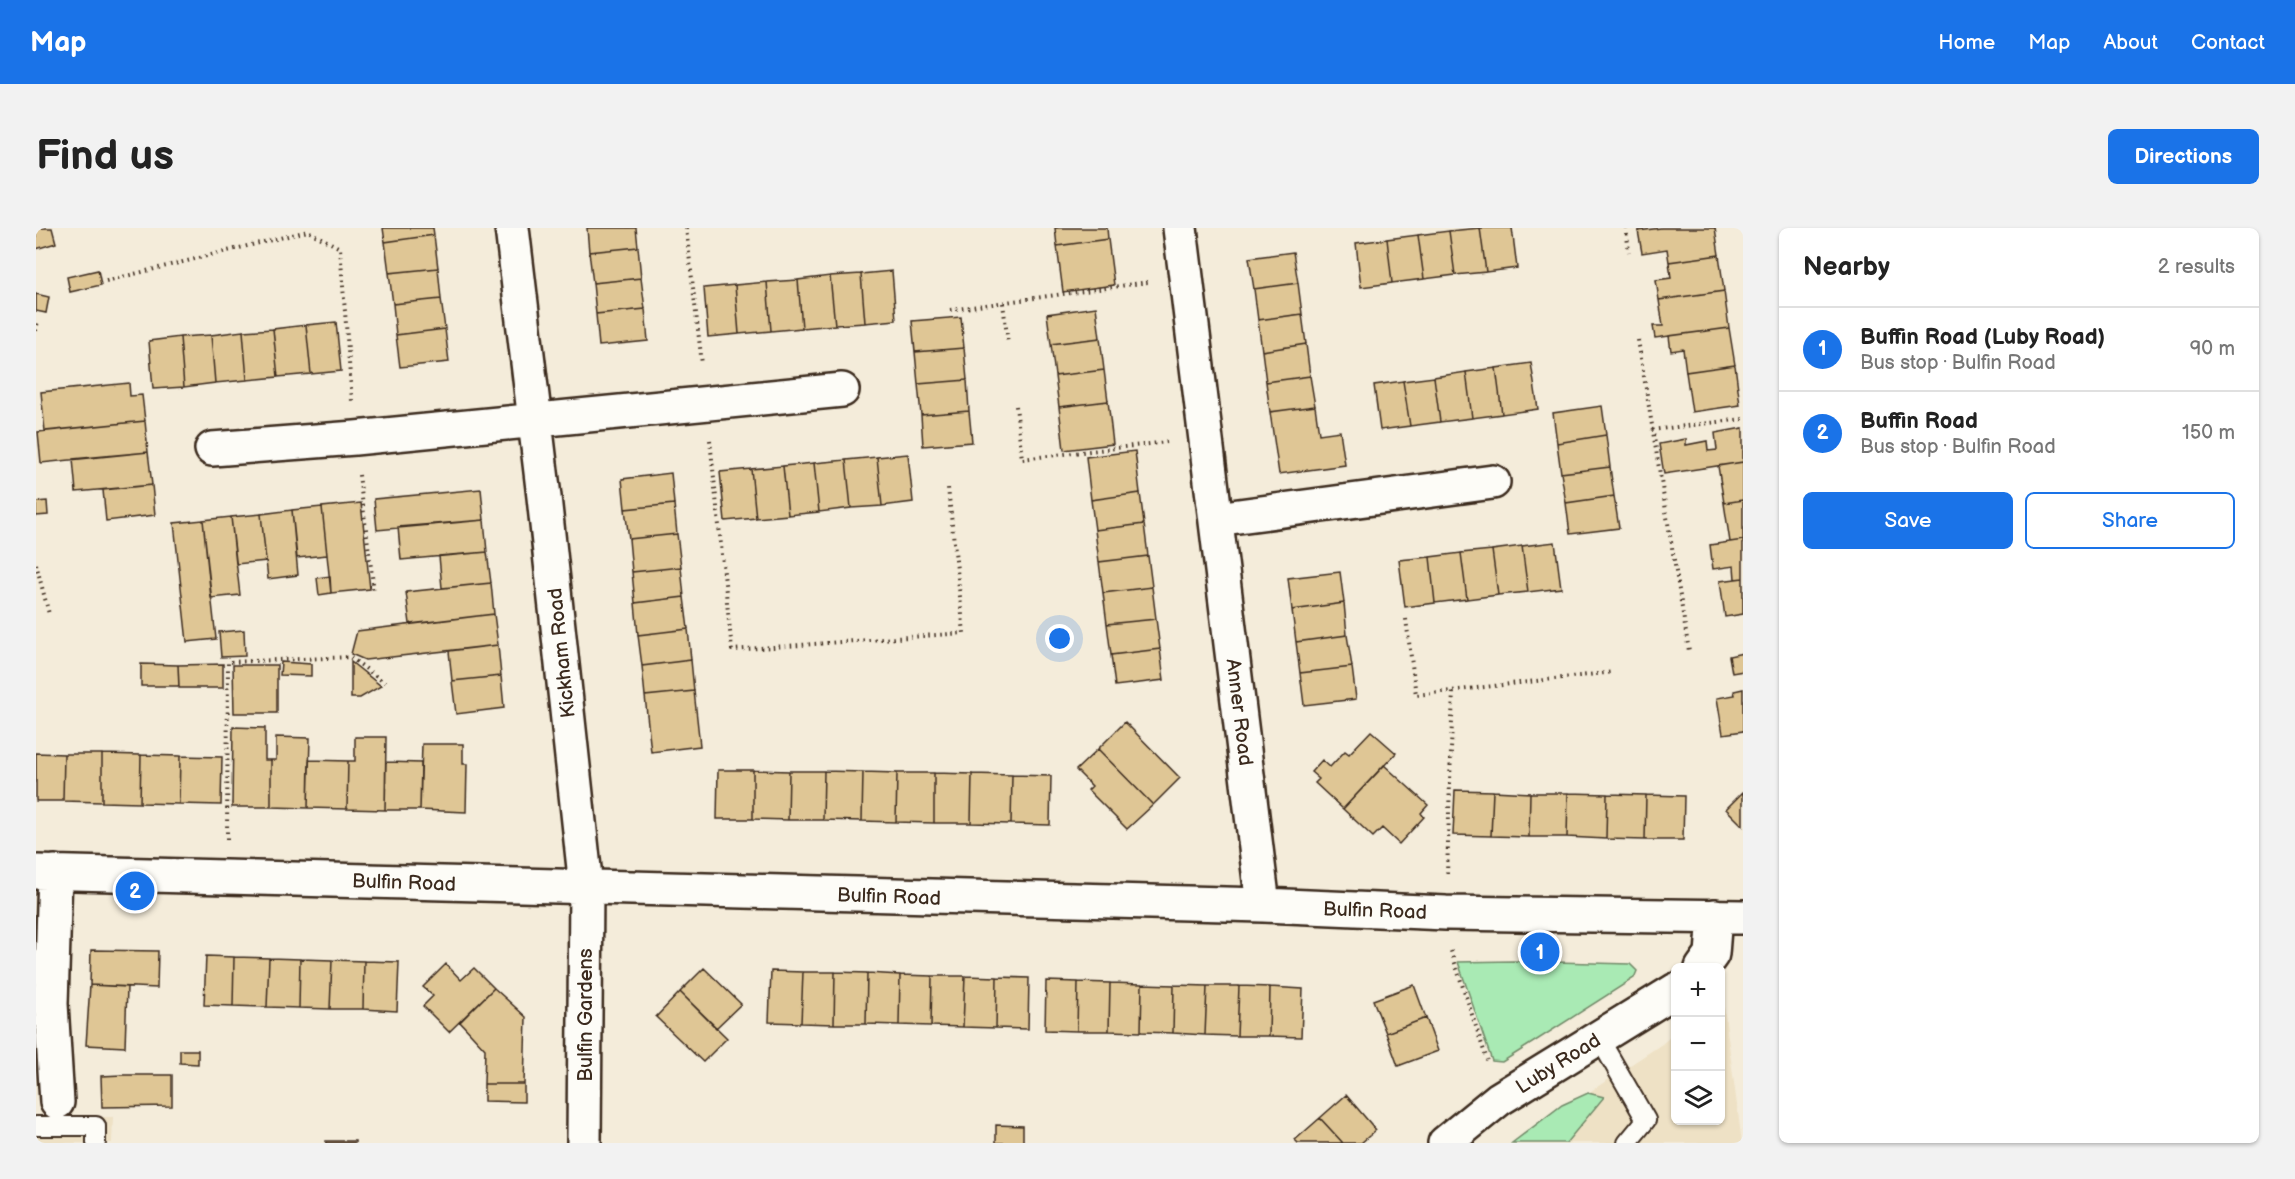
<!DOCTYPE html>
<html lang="en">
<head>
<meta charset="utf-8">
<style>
  body { margin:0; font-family:"Balsamiq Sans",sans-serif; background:#f2f2f2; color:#222 }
  .controls { position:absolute; right:18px; bottom:18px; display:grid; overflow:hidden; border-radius:9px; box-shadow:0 2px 4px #0004 }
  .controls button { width:54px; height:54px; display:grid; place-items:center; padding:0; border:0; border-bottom:2px solid #e0e0e0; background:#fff; color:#222; font:30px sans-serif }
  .you { position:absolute; left:1024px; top:411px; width:21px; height:21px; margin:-15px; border:4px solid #fff; border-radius:50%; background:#1a73e8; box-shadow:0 0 0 9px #1a73e833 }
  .badge { display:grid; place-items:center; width:39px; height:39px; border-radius:50%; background:#1a73e8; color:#fff; font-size:20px; font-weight:700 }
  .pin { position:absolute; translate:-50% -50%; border:3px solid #fff; box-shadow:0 2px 6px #0006 }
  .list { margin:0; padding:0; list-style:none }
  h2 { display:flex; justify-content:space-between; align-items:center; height:78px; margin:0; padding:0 24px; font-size:26px }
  h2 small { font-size:20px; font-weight:400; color:#767676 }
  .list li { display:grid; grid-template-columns:39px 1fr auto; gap:18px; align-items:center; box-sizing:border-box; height:84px; padding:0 24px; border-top:2px solid #e0e0e0 }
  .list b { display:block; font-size:22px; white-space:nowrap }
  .list p { margin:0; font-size:20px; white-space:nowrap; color:#767676 }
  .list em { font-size:20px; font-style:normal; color:#767676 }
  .actions { display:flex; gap:12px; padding:18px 24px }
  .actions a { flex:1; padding:14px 0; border:2px solid #1a73e8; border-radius:9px; text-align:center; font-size:21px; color:#1a73e8 }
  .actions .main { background:#1a73e8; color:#fff }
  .icon { flex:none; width:33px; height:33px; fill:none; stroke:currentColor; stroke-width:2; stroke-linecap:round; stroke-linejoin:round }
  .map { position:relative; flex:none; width:1707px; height:915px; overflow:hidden; border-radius:9px }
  header { display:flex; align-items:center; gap:36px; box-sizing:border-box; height:84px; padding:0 30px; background:#1a73e8; color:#fff }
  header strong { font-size:28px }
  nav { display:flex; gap:33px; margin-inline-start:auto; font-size:21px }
  .intro { display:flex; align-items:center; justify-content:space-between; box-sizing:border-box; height:144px; padding:0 36px }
  h1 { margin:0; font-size:42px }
  .button { padding:15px 27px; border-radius:9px; background:#1a73e8; color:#fff; font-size:21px; font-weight:700 }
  main { display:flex; gap:36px; padding:0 36px }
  aside { flex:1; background:#fff; border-radius:9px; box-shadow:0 2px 4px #0004 }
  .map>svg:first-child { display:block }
  .built { fill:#eee1c5 }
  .green { fill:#a9eab4; stroke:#728a69; stroke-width:1.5 }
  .building { fill:#dfc695; stroke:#3b2a1e; stroke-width:1.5 }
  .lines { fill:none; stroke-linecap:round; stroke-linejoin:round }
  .lane-casing { stroke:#3b2a1e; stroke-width:22 }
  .street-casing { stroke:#3b2a1e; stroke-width:38 }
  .path { stroke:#3b2a1e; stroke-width:4; stroke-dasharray:1.5 4.5; stroke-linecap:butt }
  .lane { stroke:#fdfcf7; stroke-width:18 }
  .street { stroke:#fdfcf7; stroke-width:33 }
  .labels { text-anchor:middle; stroke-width:6; stroke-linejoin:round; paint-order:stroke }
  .street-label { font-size:20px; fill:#3b2a1e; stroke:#fdfcf7 }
</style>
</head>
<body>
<header>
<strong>Map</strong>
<nav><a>Home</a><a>Map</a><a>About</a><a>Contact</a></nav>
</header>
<div class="intro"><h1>Find us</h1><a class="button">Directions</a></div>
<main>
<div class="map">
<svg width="1707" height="915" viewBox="0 0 1707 915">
  <rect width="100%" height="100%" fill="#f4ecda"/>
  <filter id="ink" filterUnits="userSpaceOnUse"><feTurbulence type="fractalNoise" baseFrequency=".0167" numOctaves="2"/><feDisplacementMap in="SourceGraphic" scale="12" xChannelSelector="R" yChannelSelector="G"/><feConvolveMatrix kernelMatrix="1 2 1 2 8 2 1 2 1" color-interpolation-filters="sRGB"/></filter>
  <g filter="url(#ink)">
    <!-- built -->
    <path class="built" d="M1688 779 1706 915H1476L1526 877 1552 865 1626 816 1639 805 1640 892H1684V781Z
      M0 889H77L76 915H0Z"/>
    <!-- green -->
    <path class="green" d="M1477 733 1594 736 1601 743 1598 750 1482 824 1466 834 1456 833 1422 734Z
      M1552 865 1568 869 1530 915H1476L1526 877Z"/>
    <!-- building -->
    <path class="building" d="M0 0H16L20 15 0 21Z
      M347 0H397L398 7 349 14Z
      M551 0H600L602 19 553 24Z
      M1019 0H1071L1072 11 1021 18Z
      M1444 0H1476L1481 40 1450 44Z
      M1444 0 1450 44 1419 47 1413 3Z
      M1625 0H1679L1683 27 1633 34 1631 21 1606 25 1602 3Z
      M1413 3 1419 47 1388 51 1382 7Z
      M398 7 402 40 353 45 349 14Z
      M1382 7 1388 51 1356 55 1351 11Z
      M1072 11 1078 57 1027 64 1021 18Z
      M1351 11 1356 55 1325 59 1320 15Z
      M602 19 605 50 557 55 553 24Z
      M1257 24 1262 55 1218 61 1213 30Z
      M1683 27 1688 63 1623 72 1620 52 1635 50 1633 34Z
      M402 40 405 71 357 76 353 45Z
      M62 42 65 57 34 64 31 49Z
      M856 43 860 92 829 95 825 46Z
      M825 46 829 95 799 97 794 48Z
      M794 48 799 97 766 100 762 52Z
      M605 50 609 81 560 86 557 55Z
      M762 52 766 100 735 103 731 54Z
      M731 54 735 103 703 106 699 57Z
      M1262 55 1266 86 1222 92 1218 61Z
      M699 57 703 106 672 109 668 60Z
      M1688 63 1693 100 1619 110 1617 98H1627L1623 72Z
      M0 66 13 69 10 85 0 83Z
      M405 71 409 101 360 107 357 76Z
      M1060 79 1064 110 1015 116 1011 86Z
      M609 81 612 113 563 118 560 86Z
      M1266 86 1270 116 1226 123 1222 92Z
      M925 89 928 120 879 124 876 93Z
      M300 94 305 143 275 146 270 97Z
      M270 97 275 146 242 149 237 101Z
      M1693 100 1699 137 1650 144 1647 121 1635 123 1633 108Z
      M237 101 242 149 211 152 207 103Z
      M409 101 413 134 364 139 360 107Z
      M207 103 211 152 179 155 175 107Z
      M175 107 179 155 148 159 144 109Z
      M144 109 148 159 117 161 113 113Z
      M1064 110 1068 142 1019 148 1015 116Z
      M1270 116 1274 148 1230 154 1226 123Z
      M928 120 931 152 882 156 879 124Z
      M1495 135 1502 181 1466 186 1460 140Z
      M1699 137 1704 177 1656 184 1650 144Z
      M1460 140 1466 186 1436 190 1430 144Z
      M1068 142 1072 173 1023 179 1019 148Z
      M1430 144 1436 190 1404 194 1398 149Z
      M1274 148 1279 178 1234 184 1230 154Z
      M1398 149 1404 194 1374 198 1367 153Z
      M931 152 933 183 885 187 882 156Z
      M1367 153 1374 198 1344 202 1338 157Z
      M93 155 94 168 106 167 109 193 9 203 5 164Z
      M1072 173 1077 216 1028 222 1023 179Z
      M1279 178 1283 206 1304 203 1309 237 1243 246 1234 184Z
      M1566 178 1570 207 1521 215 1517 185Z
      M933 183 936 214 887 218 885 187Z
      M109 193 112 224 5 235 2 204Z
      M1707 200V234L1628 246 1623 216 1650 211V217L1671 213 1672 223 1681 222 1679 205Z
      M1570 207 1574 239 1525 245 1521 215Z
      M1099 223 1104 265 1055 272 1050 229Z
      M112 224 116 257 40 264 37 231Z
      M872 226 877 274 846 278 841 229Z
      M841 229 846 278 815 280 810 232Z
      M810 232 815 280 783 284 778 235Z
      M1707 234V272L1688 275 1682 238Z
      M778 235 783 284 752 287 747 238Z
      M747 238 752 287 720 290 715 241Z
      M1574 239 1578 268 1530 275 1525 245Z
      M715 241 720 290 689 293 684 244Z
      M635 245 638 276 589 281 586 251Z
      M116 257 119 287 70 293 67 262Z
      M445 261 448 292 341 302 338 271Z
      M1104 265 1108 296 1059 302 1055 272Z
      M1578 268 1583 300 1534 306 1530 275Z
      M1707 272V312L1694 314 1688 275Z
      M11 273 12 287 0 288V274Z
      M325 275 334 361 295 365 286 279Z
      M638 276 641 306 593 311 589 281Z
      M286 279 291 327 261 330 256 282Z
      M256 282 262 347 232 351 225 286Z
      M225 286 230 333 200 336 195 289Z
      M195 289 204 367 175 370 167 292Z
      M167 292 180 411 151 414 138 295Z
      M448 292 451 324 365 332 362 299Z
      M1108 296 1112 328 1063 334 1059 302Z
      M641 306 645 339 596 344 593 311Z
      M1707 312V350L1699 351 1698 338 1677 341 1674 317Z
      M1519 314 1525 360 1492 364 1486 318Z
      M1486 318 1492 364 1462 367 1456 322Z
      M1456 322 1462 367 1431 371 1425 325Z
      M451 324 455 355 406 360 403 328Z
      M1425 325 1431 371 1399 375 1394 329Z
      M1112 328 1116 359 1067 365 1063 334Z
      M1394 329 1399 375 1369 379 1363 332Z
      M645 339 648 369 599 375 596 344Z
      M1304 344 1308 375 1256 382 1252 350Z
      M294 348 295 365 283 367 281 350Z
      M1707 350V386L1689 389 1684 353Z
      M455 355 458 386 374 396 370 364Z
      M1116 359 1120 391 1071 396 1067 365Z
      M648 369 652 401 602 407 599 375Z
      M1308 375 1311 407 1260 414 1256 382Z
      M458 386 462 417 329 432 315 426 321 403Z
      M1120 391 1124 421 1075 427 1071 396Z
      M652 401 655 432 606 438 602 407Z
      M208 402 209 428 185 429 183 404Z
      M1311 407 1316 439 1264 445 1260 414Z
      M462 417 465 448 416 453 413 423Z
      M1124 421 1128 452 1079 458 1075 427Z
      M1707 425V443L1696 445 1693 428Z
      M655 432 658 463 609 468 606 438Z
      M245 434 275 436V448L244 447Z
      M315 434 345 458 324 470H315Z
      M105 436 142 437 143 458H105Z
      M187 436V460H143L142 437Z
      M197 437H241V485H198Z
      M1316 439 1320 471 1268 477 1264 445Z
      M465 448 468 480 420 486 416 453Z
      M1707 461V503L1687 506 1681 470 1699 467 1698 463Z
      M658 463 664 518 615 524 609 468Z
      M1089 494 1144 550 1117 577 1062 521Z
      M197 499 229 500V532H235V579H196Z
      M1335 503 1360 525 1307 581 1279 555 1283 551 1275 544 1286 532 1294 539 1309 523 1313 526Z
      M240 509 274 510 272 580 235 579V532H240Z
      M319 509H350L349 582 311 581 312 533H319Z
      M386 516H427V536H431L430 584 384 582Z
      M1062 521 1117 577 1091 601 1052 562 1056 558 1040 542Z
      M0 525 28 526 27 573H0Z
      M28 526H66V574L27 573Z
      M66 526 105 527 104 575 66 574Z
      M105 527 144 528 143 576 104 575Z
      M144 528 186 529 185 577 143 576Z
      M273 532 312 533 311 581 272 580Z
      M350 534 385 535 384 582H349Z
      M1348 537 1392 577 1385 585 1388 589 1363 616 1346 600 1337 609 1307 581Z
      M682 542H717V591H681Z
      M717 542 753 543 752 592 717 591Z
      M753 543H788L787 592H752Z
      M788 543 827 544 826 593 787 592Z
      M827 544 861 545 860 594 826 593Z
      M861 545H898V595L860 594Z
      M898 545 936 546 935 595H898Z
      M936 546 976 547 975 596 935 595Z
      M976 547 1015 548 1014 597 975 596Z
      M1419 562 1457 563 1455 608 1417 607Z
      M1457 563 1494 565 1493 609 1455 608Z
      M1707 564V598L1690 581Z
      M1494 565H1532L1531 609H1493Z
      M1532 565 1571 566 1570 611 1531 609Z
      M1571 566 1610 567 1609 612 1570 611Z
      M1610 567 1648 568 1647 612H1609Z
      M55 722 122 723 121 760 54 757Z
      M170 728 198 729 197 778 168 777Z
      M198 729 233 730 231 779 197 778Z
      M233 730 264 731 263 780 231 779Z
      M264 731 296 732 294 781 263 780Z
      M296 732 328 733 327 781H294Z
      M328 733 363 734 361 783 327 781Z
      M410 736 425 752 438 740 458 760 413 804 387 778 397 768 387 759Z
      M668 740 705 776 680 800 644 764Z
      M735 743 767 744 765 795 733 794Z
      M767 744H799L798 796 765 795Z
      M799 744 831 745 830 796H798Z
      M831 745 864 747 863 797 830 796Z
      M864 747 896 748 895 798 863 797Z
      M896 748H929L927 799 895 798Z
      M929 748 961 749 960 800 927 799Z
      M961 749 993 750 992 801 960 800Z
      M1010 753 1042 754 1041 803 1009 802Z
      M1042 754 1074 755 1073 803H1041Z
      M1074 755 1106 756 1105 804 1073 803Z
      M1106 756 1138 757 1137 805 1105 804Z
      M54 757 91 759 89 819 50 817Z
      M1138 757 1171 758 1169 807 1137 805Z
      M1378 757 1390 790 1350 805 1337 772Z
      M1171 758H1203L1201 808 1169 807Z
      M1203 758 1234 759 1233 808H1201Z
      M1234 759 1267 761 1265 809 1233 808Z
      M458 760 490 789 488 856H448L449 821 424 794Z
      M644 764 691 810 667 834 620 789Z
      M1390 790 1402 823 1362 838 1350 805Z
      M144 822H162V836L144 835Z
      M86 847H136V878L66 879 65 848Z
      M448 856H488V874L448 873Z
      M1310 867 1340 902 1325 915H1307L1284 890Z
      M1284 890 1307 915H1262L1259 912Z
      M960 897 987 898V915H960Z
      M290 913H319V915H290Z"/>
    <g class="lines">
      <defs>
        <path id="lane" d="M1563 810 1610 892 1591 915
          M0 898H60V915"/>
        <path id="street" d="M476 0 508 269 550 659 548 915
          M1144 0 1227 677
          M176 221 319 210 806 162
          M1180 291 1457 254
          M0 644 1227 677 1410 685 1707 689
          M19 644 15 776 21 874
          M1666 740 1676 726 1679 688
          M1409 915 1463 871 1640 762"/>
      </defs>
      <!-- lane casing -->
      <use href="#lane" class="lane-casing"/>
      <!-- street casing -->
      <use href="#street" class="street-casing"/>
      <!-- path -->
      <path class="path" d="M650 0 666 136
        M1590 0 1593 24
        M70 53 272 3 304 20 316 173
        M967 75 972 116
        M914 82 1112 54
        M0 103 2 92
        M1602 112 1653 423
        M980 178 986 231 1131 214
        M1616 202 1707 191
        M674 212 696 422 928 405 912 260
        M323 247 338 363
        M0 336 13 386
        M1370 391 1380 467 1578 444
        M191 611 192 434 314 429 349 455
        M1411 646 1417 461
        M1415 723 1451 832"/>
      <!-- lane -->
      <use href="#lane" class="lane"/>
      <!-- street -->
      <use href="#street" class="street"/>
    </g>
  </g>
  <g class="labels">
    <!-- street labels -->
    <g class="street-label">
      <text transform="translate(525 425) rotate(-96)" y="7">Kickham Road</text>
      <text transform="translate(1204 484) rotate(83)" y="7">Anner Road</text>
      <text transform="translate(368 654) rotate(2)" y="7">Bulfin Road</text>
      <text transform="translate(853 668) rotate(2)" y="7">Bulfin Road</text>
      <text transform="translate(1339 682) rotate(2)" y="7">Bulfin Road</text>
      <text transform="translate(549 787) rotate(-90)" y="7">Bulfin Gardens</text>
      <text transform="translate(1522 835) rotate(-32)" y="7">Luby Road</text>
    </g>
  </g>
</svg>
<div class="controls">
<button>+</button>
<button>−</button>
<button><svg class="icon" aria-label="layers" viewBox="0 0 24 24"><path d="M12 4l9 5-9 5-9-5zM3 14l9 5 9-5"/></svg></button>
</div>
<div class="you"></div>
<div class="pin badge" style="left:1504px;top:724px">1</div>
<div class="pin badge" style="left:99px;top:663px">2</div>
</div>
<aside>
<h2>Nearby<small>2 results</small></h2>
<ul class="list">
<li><span class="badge">1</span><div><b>Buffin Road (Luby Road)</b><p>Bus stop · Bulfin Road</p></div><em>90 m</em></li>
<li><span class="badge">2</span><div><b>Buffin Road</b><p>Bus stop · Bulfin Road</p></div><em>150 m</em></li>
</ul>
<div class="actions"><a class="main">Save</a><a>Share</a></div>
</aside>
</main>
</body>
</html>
